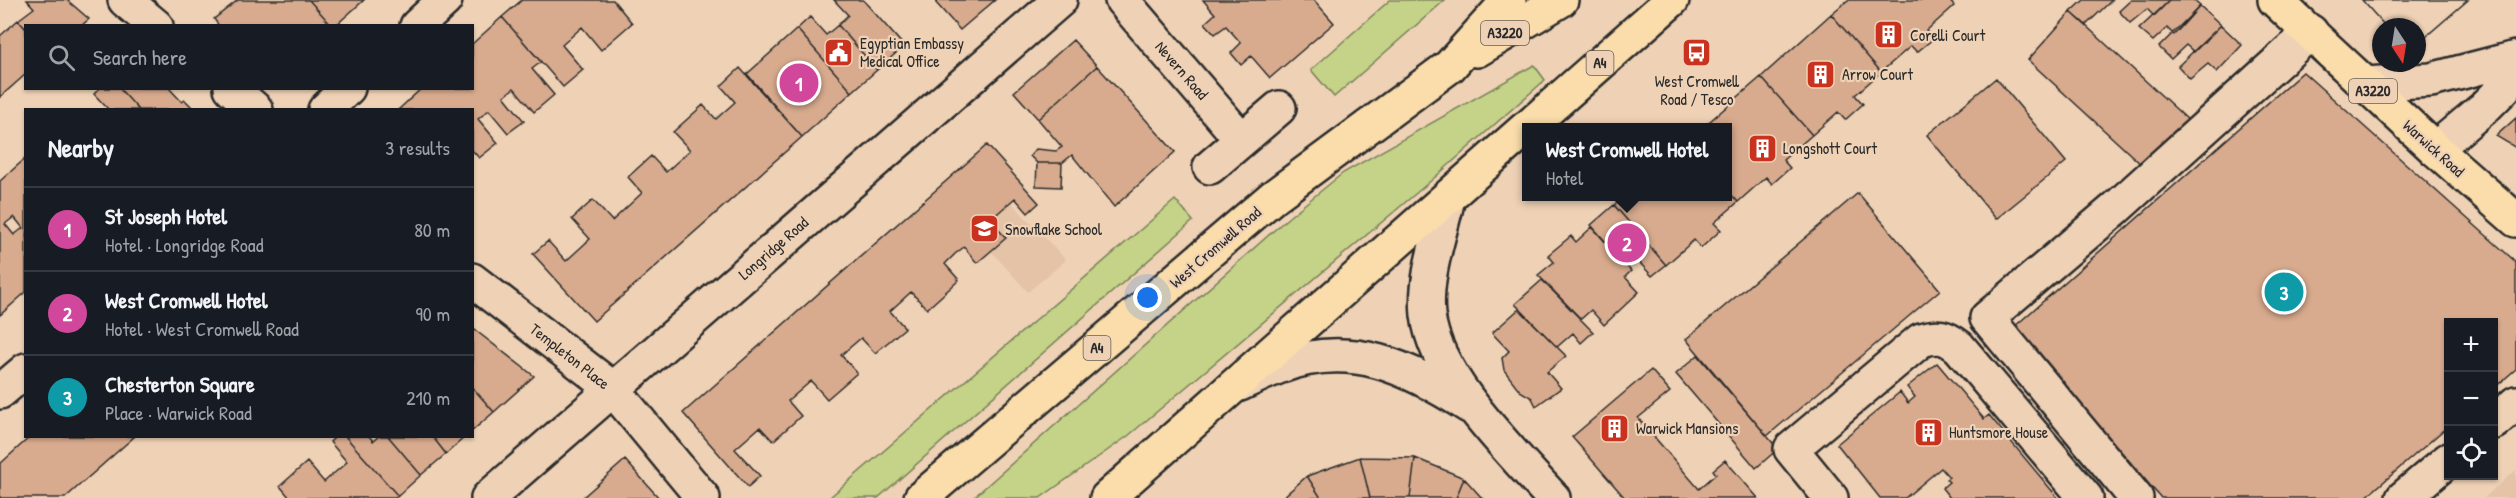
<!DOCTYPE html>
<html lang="en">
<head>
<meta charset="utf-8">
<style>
  body { margin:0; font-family:"Patrick Hand",sans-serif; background:#20242c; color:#f1f3f6 }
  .controls { position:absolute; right:18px; bottom:18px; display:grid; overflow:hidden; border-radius:0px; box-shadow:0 2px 4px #0004 }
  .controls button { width:54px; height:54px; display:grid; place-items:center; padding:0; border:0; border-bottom:2px solid #363941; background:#171b24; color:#f1f3f6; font:30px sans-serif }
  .compass { position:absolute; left:2372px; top:18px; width:54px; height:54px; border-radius:50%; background:#171b24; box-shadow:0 2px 4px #0004; rotate:168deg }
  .you { position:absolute; left:1148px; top:298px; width:21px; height:21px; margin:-15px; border:4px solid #fff; border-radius:50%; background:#1a73e8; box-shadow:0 0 0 9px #1a73e833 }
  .badge { display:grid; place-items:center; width:39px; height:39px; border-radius:50%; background:#db2777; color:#fff; font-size:20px; font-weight:700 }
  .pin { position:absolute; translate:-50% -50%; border:3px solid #fff; box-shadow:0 2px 6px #0006 }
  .popup { position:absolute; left:1522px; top:123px; width:210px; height:78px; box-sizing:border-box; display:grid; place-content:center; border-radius:0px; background:#171b24; filter:drop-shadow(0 2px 4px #0005); font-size:20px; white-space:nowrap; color:#9ea1a6 }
  .popup b { font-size:22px; color:#f1f3f6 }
  .popup::after { content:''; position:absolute; left:50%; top:100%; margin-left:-12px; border:12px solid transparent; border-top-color:#171b24 }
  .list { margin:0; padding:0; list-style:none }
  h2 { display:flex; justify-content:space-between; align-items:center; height:78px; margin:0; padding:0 24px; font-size:26px }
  h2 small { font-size:20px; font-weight:400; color:#9ea1a6 }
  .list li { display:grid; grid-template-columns:39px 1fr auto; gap:18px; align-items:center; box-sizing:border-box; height:84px; padding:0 24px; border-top:2px solid #363941 }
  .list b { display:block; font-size:22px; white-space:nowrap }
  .list p { margin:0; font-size:20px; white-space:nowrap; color:#9ea1a6 }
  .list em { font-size:20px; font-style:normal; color:#9ea1a6 }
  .icon { flex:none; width:33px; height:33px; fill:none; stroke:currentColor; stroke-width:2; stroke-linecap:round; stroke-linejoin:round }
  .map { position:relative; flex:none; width:2516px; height:498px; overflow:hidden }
  .search { position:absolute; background:#171b24; box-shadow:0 2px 4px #0004; left:24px; top:24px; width:450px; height:66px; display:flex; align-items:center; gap:15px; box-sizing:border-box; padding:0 21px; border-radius:0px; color:#9ea1a6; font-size:22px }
  .panel { position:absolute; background:#171b24; box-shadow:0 2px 4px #0004; left:24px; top:108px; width:450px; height:330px; border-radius:0px }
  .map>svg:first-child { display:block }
  .built { fill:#e4c3a7 }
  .green { fill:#c4d387; stroke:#787f59; stroke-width:1.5 }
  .building { fill:#d8ab8e; stroke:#2b2b2b; stroke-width:1.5; fill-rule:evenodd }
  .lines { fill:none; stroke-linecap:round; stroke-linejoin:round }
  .minor-casing { stroke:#2b2b2b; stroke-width:38 }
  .highway-casing { stroke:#2b2b2b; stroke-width:38 }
  .minor { stroke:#efd2b6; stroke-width:33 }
  .highway { stroke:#faddab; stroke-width:33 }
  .labels { text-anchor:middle; stroke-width:4.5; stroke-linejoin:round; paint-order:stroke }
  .shield { fill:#efd2b6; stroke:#665d55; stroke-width:1.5 }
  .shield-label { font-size:15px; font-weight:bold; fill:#2b2b2b }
  .poi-label { font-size:16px; fill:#2b2b2b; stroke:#efd2b6; text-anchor:start }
  .street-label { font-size:16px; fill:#2b2b2b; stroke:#efd2b6 }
</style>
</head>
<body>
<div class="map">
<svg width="2516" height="498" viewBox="0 0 2516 498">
  <rect width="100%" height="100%" fill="#efd2b6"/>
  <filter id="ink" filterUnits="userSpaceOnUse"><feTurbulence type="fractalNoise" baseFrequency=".0167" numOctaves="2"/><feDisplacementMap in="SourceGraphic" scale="12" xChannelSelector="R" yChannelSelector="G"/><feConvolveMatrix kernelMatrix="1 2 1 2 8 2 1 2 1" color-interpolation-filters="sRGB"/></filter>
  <g filter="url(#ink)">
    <!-- built -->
    <path class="built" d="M987 145 1026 189 1011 202 1066 260 1028 292 991 251 977 263 964 247 955 254 914 210Z
      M2516 470V498H2484Z"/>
    <!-- green -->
    <path class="green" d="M1390 0H1445L1334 97 1311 70Z
      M1534 65 1545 80 1433 179 1128 436 1040 498H973L1289 217 1343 173Z
      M1175 200 1193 221 878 498H829Z"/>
    <!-- building -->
    <path class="building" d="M27 0H67L89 19 81 26H26V29L18 20 34 8Z
      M238 0H309L332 26H219L214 19Z
      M309 0H364L335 26H332Z
      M522 0H613L632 23 601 50 582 27 562 45 583 70 563 87 502 17Z
      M834 0H863L904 46 877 70 838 25 848 15Z
      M939 0H995L960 30 936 3Z
      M1203 0H1314L1334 23 1270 78 1251 56 1241 65 1231 53 1241 43 1226 26 1215 34 1205 23 1215 14Z
      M1848 0H1949L1954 6 1926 31 1933 39 1917 52 1911 46 1881 72 1831 14Z
      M2084 0H2112L2086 25 2071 12Z
      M2131 0H2170L2154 16 2147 9 2130 23 2119 11Z
      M2170 0H2193L2200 6 2174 35 2167 28 2153 41 2139 29Z
      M2362 0H2468L2417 44V27H2386Z
      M2362 0H2468L2417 44V27H2386Z
      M2200 6 2221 25 2194 52 2186 45 2171 59 2159 47Z
      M2071 12 2188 120 2144 167 2028 60Z
      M1831 14 1881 72 1855 95 1863 104 1845 120 1838 112 1812 135 1761 77Z
      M502 17 541 62 532 69 554 95 534 112 514 88 504 96 524 121 508 133 489 110 478 119 498 143 479 158 472 150V110H398L422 88H472V44Z
      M810 17 826 35 838 25 877 70 852 92 797 29Z
      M18 20 26 29V74L0 97V36Z
      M2221 25 2242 45 2217 72 2208 64 2190 79 2178 66Z
      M797 29 852 92 802 137 747 74Z
      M1073 40 1097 66 1038 119 1014 92Z
      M1097 66 1175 152 1114 207 1072 155 1062 163H1037L1030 156 1036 149 1056 151 1062 147 1038 119Z
      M740 68 802 137 594 321 533 254 548 241 566 261 590 239 572 219 593 200 612 221 642 193 628 177 651 156 666 172 690 150 673 132 703 105 716 119 735 102 721 86Z
      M2303 72 2516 262V369L2494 388V322H2448V426L2365 498H2161L2014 327Z
      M1761 77 1812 135 1783 160 1790 168 1772 184 1766 177 1738 202 1728 191V128H1702Z
      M1996 78 2066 162 1996 219 1927 135Z
      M100 88H119L139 110H109L94 94Z
      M119 88H169L182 102 185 100 195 110H139Z
      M2516 118V148L2496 136Z
      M987 145 1039 203 1028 213 1015 198 990 220 1006 238 977 263 964 247 955 254 945 264 959 280 927 309 911 292 890 311 905 328 875 353 861 338 841 355 857 373 827 399 811 381 788 401 801 416 773 441 760 427 735 449 760 476 748 487 683 413Z
      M26 158V292L0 315V181ZM14 217 23 228 14 235 5 224Z
      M1037 163H1062L1061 187 1036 186Z
      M1728 191 1738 202 1714 223 1721 230 1701 248 1694 240 1666 265 1614 205 1624 196H1728Z
      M1858 193 1940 290 1767 436 1686 339Z
      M1614 205 1666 265 1652 276 1637 260 1628 267 1591 225Z
      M1592 227 1631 271 1625 277 1639 292 1604 325 1591 310 1581 319 1538 275 1554 262 1548 255 1571 236 1576 242Z
      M1542 280 1593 332 1581 343 1573 333 1557 347 1515 304Z
      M1519 309 1566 356 1547 372 1561 388 1536 406 1532 398 1520 391 1504 370 1502 358 1509 351 1492 333Z
      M475 330 534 376 494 412 472 387V332Z
      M1698 355 1778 449 1756 468 1676 374Z
      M1937 363 1984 419 1989 415 2058 498H1950L1942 488 1949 482 1946 479 1949 477 1941 468 1905 498H1880L1837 444 1900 392 1908 403 1915 397 1907 387Z
      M1651 370 1670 392 1638 418 1699 489 1716 474 1713 470 1725 460 1758 498H1625L1572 437Z
      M472 387 494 412 472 431Z
      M31 436H135L65 498H0V464Z
      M336 436H345L398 496 395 498H290L280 486 307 462 324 482 347 462 330 442Z
      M345 436H369L373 441 379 436H388L421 475 398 496Z
      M388 436H432L446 454 421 475Z
      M432 436H466L446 454Z
      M1360 457 1370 498H1321L1307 476Z
      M1360 457 1415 458 1410 498H1370Z
      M1415 458 1464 478 1456 498H1410Z
      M625 460 659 498H582Z
      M1307 476 1321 498H1282Z
      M1464 478 1482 498H1456Z"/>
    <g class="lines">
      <defs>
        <path id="minor" d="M125 0 156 26
          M1122 0 1241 139
          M417 26 445 0
          M2365 84 2431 80 2516 58
          M231 88 256 110
          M325 110 348 88
          M2435 149 2484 108 2505 87 2516 63
          M1210 167 1279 108
          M1448 198C1440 235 1424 276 1428 315 1435 378 1512 452 1553 498
          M472 280 612 388 703 498
          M1240 384C1253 378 1265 372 1278 367 1351 339 1408 367 1469 406
          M0 392 26 370
          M2494 422 2516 403
          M488 498 1060 0
          M1831 498 1791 449 1921 340C1938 335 1945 336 1959 347L2086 498
          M2136 498 1987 318 2115 209 2311 32
          M2403 498 2448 460"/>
        <path id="highway" d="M2275 0 2435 149 2516 220
          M1477 50 1561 0
          M1527 128 1672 0
          M921 498 1273 197 1450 66 1509 0
          M1107 498 1526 128"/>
      </defs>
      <!-- minor casing -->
      <use href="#minor" class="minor-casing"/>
      <!-- highway casing -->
      <use href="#highway" class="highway-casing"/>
      <!-- minor -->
      <use href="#minor" class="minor"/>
      <!-- highway -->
      <use href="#highway" class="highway"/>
    </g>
  </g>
  <!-- icons -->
  <defs>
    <symbol id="building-square" viewBox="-11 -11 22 22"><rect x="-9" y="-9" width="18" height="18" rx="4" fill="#c8321e" stroke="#efd2b6"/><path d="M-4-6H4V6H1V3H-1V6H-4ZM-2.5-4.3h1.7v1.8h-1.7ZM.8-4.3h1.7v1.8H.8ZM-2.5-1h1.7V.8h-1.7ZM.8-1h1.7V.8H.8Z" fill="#fff"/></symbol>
    <symbol id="civic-square" viewBox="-11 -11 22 22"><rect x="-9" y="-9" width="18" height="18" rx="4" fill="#c8321e" stroke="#efd2b6"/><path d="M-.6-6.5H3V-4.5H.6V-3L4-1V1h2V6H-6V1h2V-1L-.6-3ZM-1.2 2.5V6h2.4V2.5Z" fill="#fff"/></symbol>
    <symbol id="bus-square" viewBox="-11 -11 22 22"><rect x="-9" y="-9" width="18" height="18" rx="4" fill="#c8321e" stroke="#efd2b6"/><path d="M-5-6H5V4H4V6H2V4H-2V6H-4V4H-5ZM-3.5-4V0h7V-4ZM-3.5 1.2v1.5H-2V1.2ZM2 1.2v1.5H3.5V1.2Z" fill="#fff"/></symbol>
    <symbol id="school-square" viewBox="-11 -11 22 22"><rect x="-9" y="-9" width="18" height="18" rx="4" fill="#c8321e" stroke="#efd2b6"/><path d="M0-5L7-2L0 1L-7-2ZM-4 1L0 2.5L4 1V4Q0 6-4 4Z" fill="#fff"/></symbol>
  </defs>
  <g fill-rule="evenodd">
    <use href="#building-square" x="1872" y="18" width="33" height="33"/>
    <use href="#civic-square" x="822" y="36" width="33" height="33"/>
    <use href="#bus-square" x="1680" y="36" width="33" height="33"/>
    <use href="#building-square" x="1804" y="58" width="33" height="33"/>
    <use href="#building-square" x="1746" y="132" width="33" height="33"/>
    <use href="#school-square" x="968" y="212" width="33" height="33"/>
    <use href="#building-square" x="1598" y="412" width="33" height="33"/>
    <use href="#building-square" x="1912" y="416" width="33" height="33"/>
  </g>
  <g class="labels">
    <!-- shield labels -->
    <g class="shield">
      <rect x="1481" y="21" width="48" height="24" rx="4.5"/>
      <rect x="1586.5" y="51" width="27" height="24" rx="4.5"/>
      <rect x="2349" y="79" width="48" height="24" rx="4.5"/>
      <rect x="1083.5" y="336" width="27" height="24" rx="4.5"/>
    </g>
    <g class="shield-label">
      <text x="1505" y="38">A3220</text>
      <text x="1600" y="68">A4</text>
      <text x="2373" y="96">A3220</text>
      <text x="1097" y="353">A4</text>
    </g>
    <!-- poi labels -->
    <g class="poi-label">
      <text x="1910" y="41">Corelli Court</text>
      <text x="860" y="49">Egyptian Embassy<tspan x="860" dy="18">Medical Office</tspan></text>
      <text x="1842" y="80">Arrow Court</text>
      <text x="1697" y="87" text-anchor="middle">West Cromwell<tspan x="1697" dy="18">Road / Tesco</tspan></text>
      <text x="1783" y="154">Longshott Court</text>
      <text x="1005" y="235">Snowflake School</text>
      <text x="1636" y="434">Warwick Mansions</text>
      <text x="1949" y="438">Huntsmore House</text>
    </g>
    <!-- street labels -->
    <g class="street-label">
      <text transform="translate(1182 70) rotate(49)" y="6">Nevern Road</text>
      <text transform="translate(2434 148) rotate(42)" y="6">Warwick Road</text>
      <text transform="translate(1215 247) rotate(-41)" y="6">West Cromwell Road</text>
      <text transform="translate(773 248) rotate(-41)" y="6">Longridge Road</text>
      <text transform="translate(570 356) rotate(38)" y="6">Templeton Place</text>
    </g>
  </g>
</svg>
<div class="controls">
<button>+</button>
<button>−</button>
<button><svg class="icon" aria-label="locate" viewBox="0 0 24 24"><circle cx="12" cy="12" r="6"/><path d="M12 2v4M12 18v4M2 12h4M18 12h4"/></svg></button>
</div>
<svg class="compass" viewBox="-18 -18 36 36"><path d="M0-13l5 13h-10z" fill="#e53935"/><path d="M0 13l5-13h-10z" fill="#9ea1a6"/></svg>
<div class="you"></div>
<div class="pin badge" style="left:799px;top:83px;background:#d1479c">1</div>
<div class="pin badge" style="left:1627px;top:243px;background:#d1479c">2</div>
<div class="popup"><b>West Cromwell Hotel</b>Hotel</div>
<div class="pin badge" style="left:2284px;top:292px;background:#0f9aa8">3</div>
<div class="search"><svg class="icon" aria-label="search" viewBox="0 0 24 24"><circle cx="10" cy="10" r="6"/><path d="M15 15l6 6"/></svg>Search here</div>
<section class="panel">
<h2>Nearby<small>3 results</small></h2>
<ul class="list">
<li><span class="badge" style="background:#d1479c">1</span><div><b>St Joseph Hotel</b><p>Hotel · Longridge Road</p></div><em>80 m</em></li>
<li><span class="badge" style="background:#d1479c">2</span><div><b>West Cromwell Hotel</b><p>Hotel · West Cromwell Road</p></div><em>90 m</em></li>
<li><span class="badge" style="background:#0f9aa8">3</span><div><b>Chesterton Square</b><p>Place · Warwick Road</p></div><em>210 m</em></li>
</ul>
</section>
</div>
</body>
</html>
